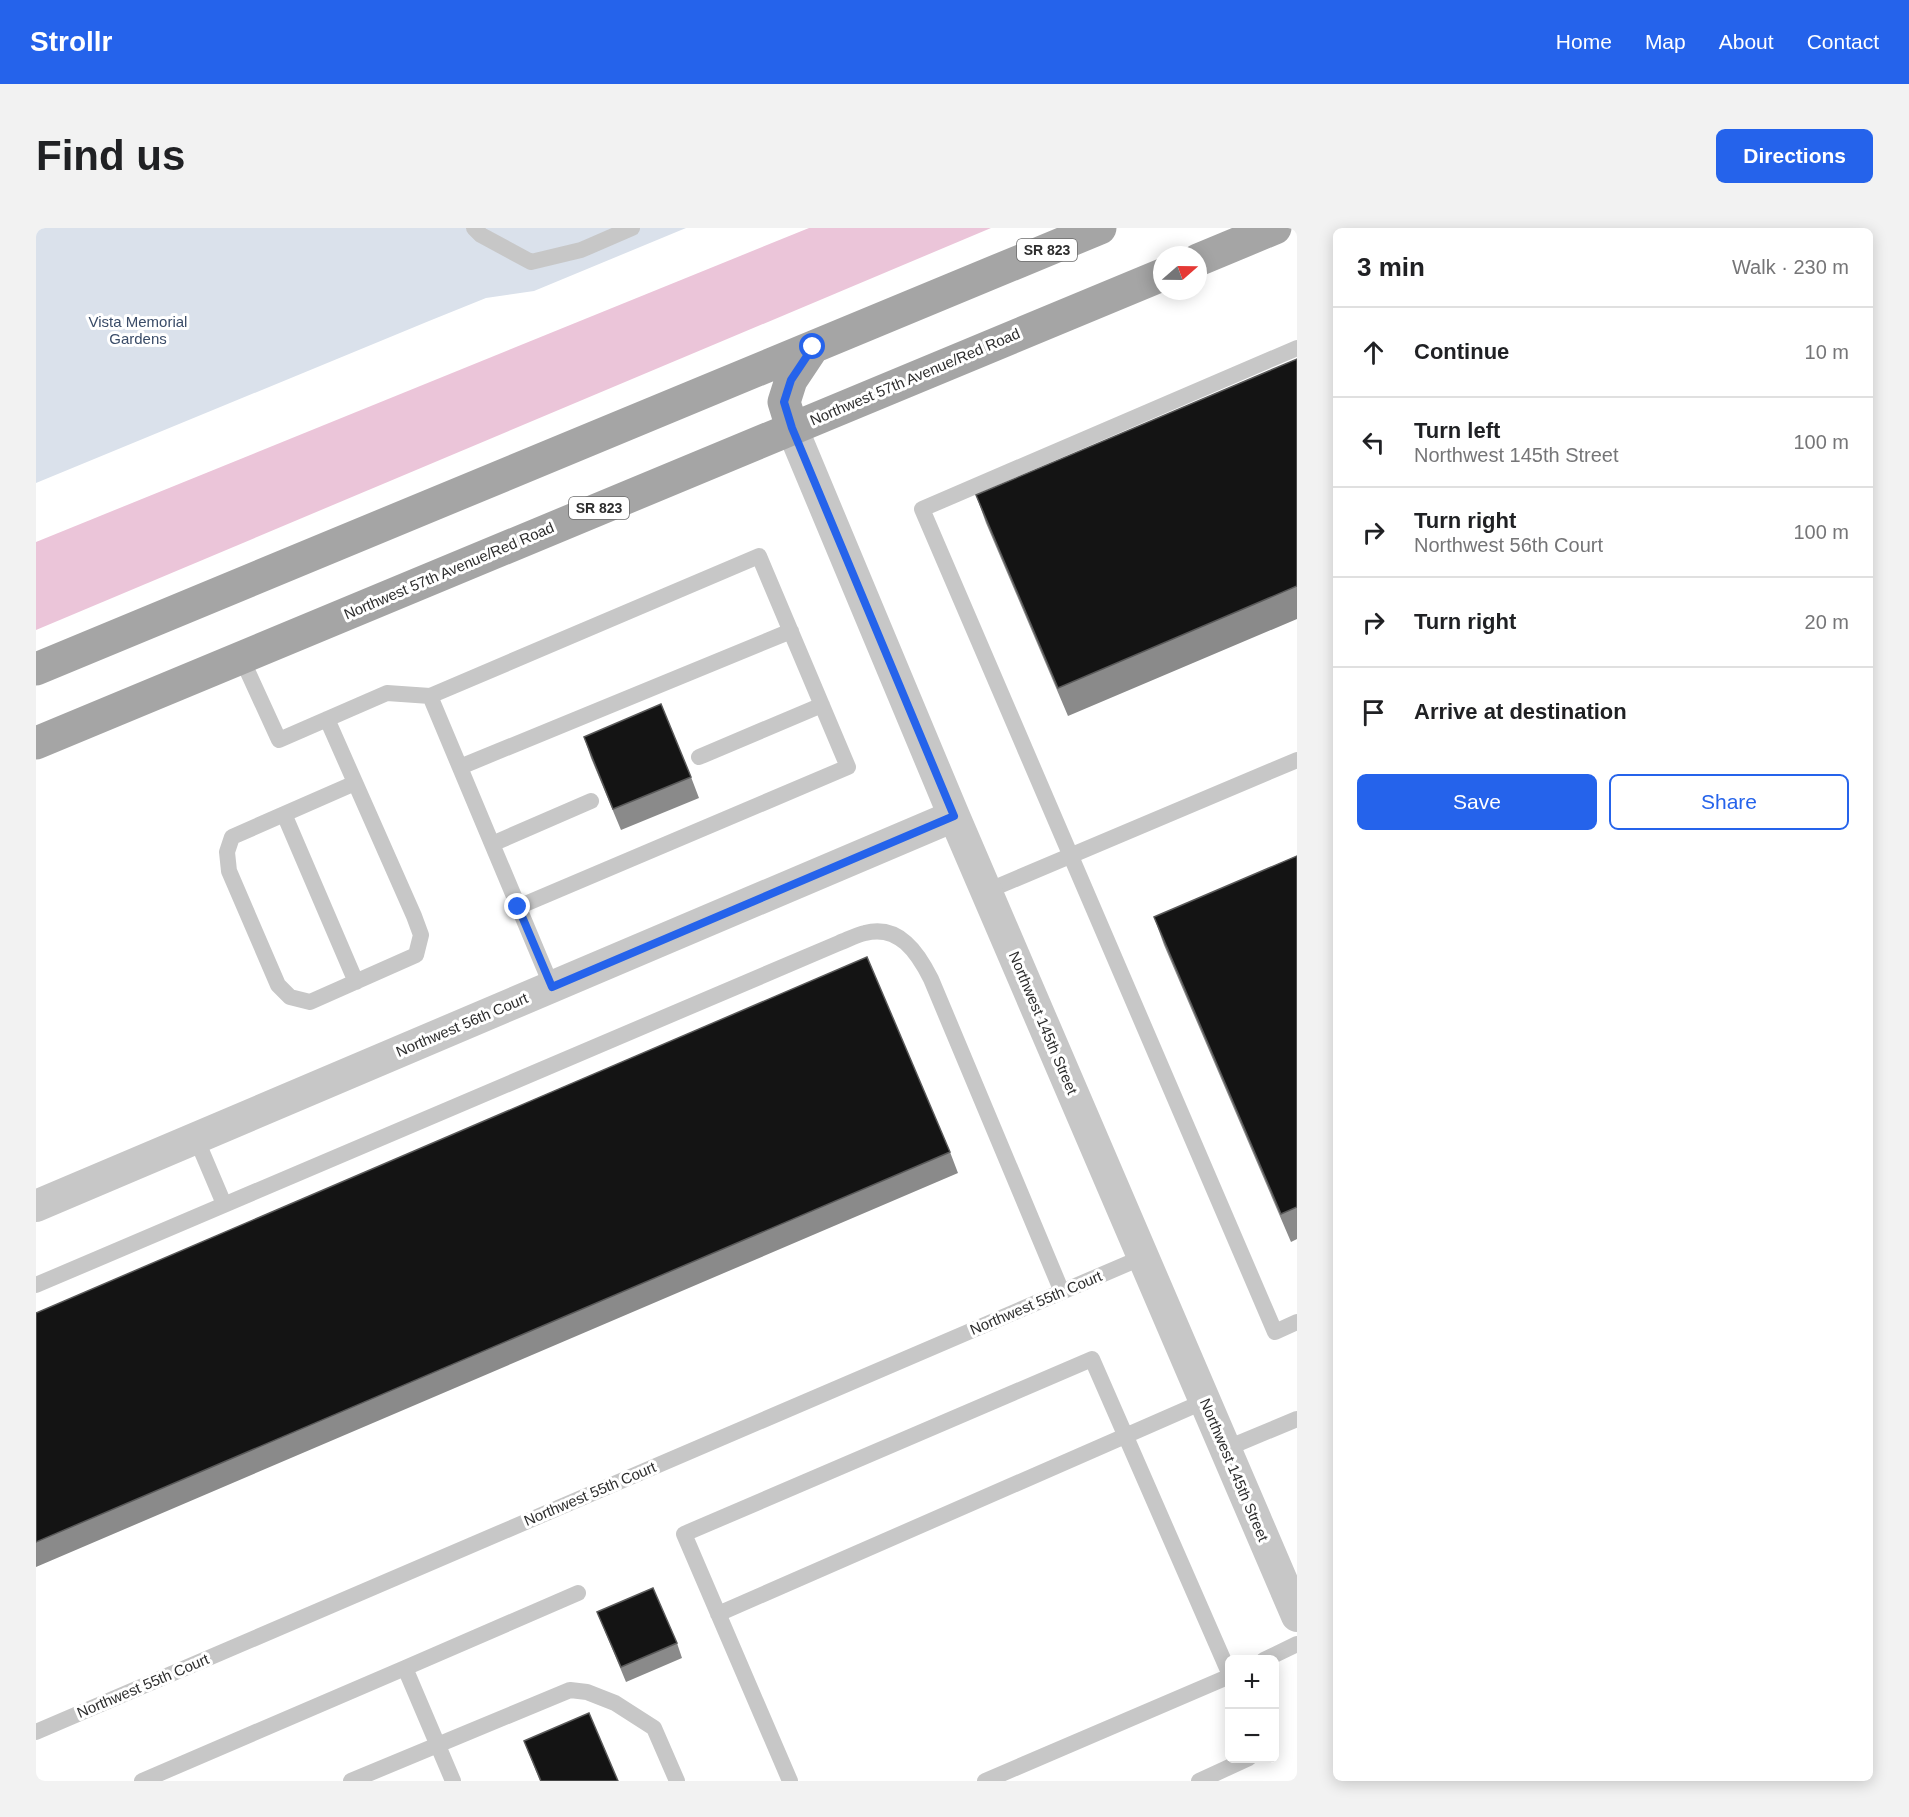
<!DOCTYPE html>
<html lang="en">
<head>
<meta charset="utf-8">
<style>
  body { margin:0; font-family:Helvetica,sans-serif; background:#f2f2f2; color:#202124 }
  .controls { position:absolute; right:18px; bottom:18px; display:grid; overflow:hidden; border-radius:9px; box-shadow:0 3px 15px #0003 }
  .controls button { width:54px; height:54px; display:grid; place-items:center; padding:0; border:0; border-bottom:2px solid #e0e0e0; background:#fff; color:#202124; font:30px sans-serif }
  .compass { position:absolute; left:1117px; top:18px; width:54px; height:54px; border-radius:50%; background:#fff; box-shadow:0 3px 15px #0003; rotate:70deg }
  .stop { position:absolute; width:18px; height:18px; margin:-14px; border:4px solid #2563eb; border-radius:50%; background:#fff }
  .stop.end { background:#2563eb; border-color:#fff; box-shadow:0 2px 6px #0008 }
  .list { margin:0; padding:0; list-style:none }
  h2 { display:flex; justify-content:space-between; align-items:center; height:78px; margin:0; padding:0 24px; font-size:26px }
  h2 small { font-size:20px; font-weight:400; color:#757577 }
  .list li { display:grid; grid-template-columns:39px 1fr auto; gap:18px; align-items:center; box-sizing:border-box; height:90px; padding:0 24px; border-top:2px solid #e0e0e0 }
  .list b { display:block; font-size:22px; white-space:nowrap }
  .list p { margin:0; font-size:20px; white-space:nowrap; color:#757577 }
  .list em { font-size:20px; font-style:normal; color:#757577 }
  .actions { display:flex; gap:12px; padding:18px 24px }
  .actions a { flex:1; padding:14px 0; border:2px solid #2563eb; border-radius:9px; text-align:center; font-size:21px; color:#2563eb }
  .actions .main { background:#2563eb; color:#fff }
  .icon { flex:none; width:33px; height:33px; fill:none; stroke:currentColor; stroke-width:2; stroke-linecap:round; stroke-linejoin:round }
  .map { position:relative; flex:none; width:1261px; height:1553px; overflow:hidden; border-radius:9px }
  header { display:flex; align-items:center; gap:36px; box-sizing:border-box; height:84px; padding:0 30px; background:#2563eb; color:#fff }
  header strong { font-size:28px }
  nav { display:flex; gap:33px; margin-inline-start:auto; font-size:21px }
  .intro { display:flex; align-items:center; justify-content:space-between; box-sizing:border-box; height:144px; padding:0 36px }
  h1 { margin:0; font-size:42px }
  .button { padding:15px 27px; border-radius:9px; background:#2563eb; color:#fff; font-size:21px; font-weight:700 }
  main { display:flex; gap:36px; padding:0 36px }
  aside { flex:1; background:#fff; border-radius:9px; box-shadow:0 3px 15px #0003 }
  .map>svg:first-child { display:block }
  .green { fill:#dae1eb }
  .water { fill:#ebc5d9 }
  .lines { fill:none; stroke-linecap:round; stroke-linejoin:round }
  .lane { stroke:#c7c7c7; stroke-width:16 }
  .street { stroke:#c7c7c7; stroke-width:32 }
  .primary { stroke:#a5a5a5; stroke-width:33 }
  .wall { fill:#8a8a8a }
  .building { fill:#141414; stroke:#5a5a5a; stroke-width:1.5 }
  .route { stroke:#2563eb; stroke-width:8 }
  .labels { text-anchor:middle; stroke-width:6; stroke-linejoin:round; paint-order:stroke }
  .shield { fill:#fff; stroke:#6c6c6c; stroke-width:1.5 }
  .shield-label { font-size:14px; font-weight:bold; fill:#2d2d2d }
  .park-label { font-size:15px; fill:#3a4c68; stroke:#fff }
  .street-label { font-size:15px; fill:#2d2d2d; stroke:#fff }
</style>
</head>
<body>
<header>
<strong>Strollr</strong>
<nav><a>Home</a><a>Map</a><a>About</a><a>Contact</a></nav>
</header>
<div class="intro"><h1>Find us</h1><a class="button">Directions</a></div>
<main>
<div class="map">
<svg width="1261" height="1553" viewBox="0 0 1261 1553">
  <rect width="100%" height="100%" fill="#fff"/>
  <!-- green -->
  <path class="green" d="M0 0H650L498 63 450 70 393 93 0 255Z"/>
  <!-- water -->
  <path class="water" d="M773 0H955L0 402V314Z"/>
  <g class="lines">
    <!-- lane -->
    <path class="lane" d="M438 0 445 7 495 34 545 22 596 0
      M1261 120 886 281 1239 1104 1261 1094
      M205 429 243 512 351 465 394 468
      M291 491 378 688 385 707 380 727 274 774 254 769 242 757 193 643 191 624 196 609 319 555
      M663 529 786 477
      M424 539 755 403
      M248 586 320 754
      M456 616 555 573
      M951 663 1261 532
      M482 679 812 539 723 328 394 468C434 565 475 662 516 759
      M160 910 188 976
      M0 1057 803 715C811 712 820 707 829 705 863 696 882 725 895 751L1026 1064
      M1189 1221 1261 1191
      M682 1386 1169 1173
      M1228 1432 1261 1416
      M369 1440 542 1365
      M0 1504 1107 1029
      M106 1553 369 1440 417 1553
      M315 1553 534 1462 551 1464 579 1475 618 1500 641 1553
      M754 1553 648 1306 1056 1131 1194 1447
      M949 1553 1194 1448
      M1163 1553 1213 1530"/>
    <!-- street -->
    <path class="street" d="M756 200 918 588 1261 1388
      M0 978 918 588"/>
    <!-- primary -->
    <path class="primary" d="M1162 32 1239 0
      M756 200 748 174 755 152 777 119
      M0 441 1064 0
      M0 515 1126 47"/>
  </g>
  <!-- wall -->
  <path class="wall" d="M1261 131V391L1032 488 950 295 940 267Z
    M548 509 655 549 663 570 585 602 555 530Z
    M1261 628V1011L1255 1014 1128 717 1118 689Z
    M914 924 922 945 0 1339V1085Z
    M561 1384 641 1415 646 1430 590 1454Z
    M488 1513 582 1553H504Z"/>
  <!-- building -->
  <path class="building" d="M1261 131V358L1022 460 940 267Z
    M625 476 655 549 577 581 548 509Z
    M1261 628V979L1245 986 1118 689Z
    M831 729 914 924 0 1314V1085Z
    M617 1360 641 1415 585 1439 561 1384Z
    M553 1485 582 1553H505L488 1513Z"/>
  <g class="lines">
    <!-- route -->
    <path class="route" d="M482 679 516 759 918 588 756 200 748 174 755 152 777 119"/>
  </g>
  <g class="labels">
    <!-- shield labels -->
    <g class="shield">
      <rect x="981" y="11" width="60" height="22" rx="4.5"/>
      <rect x="533" y="269" width="60" height="22" rx="4.5"/>
    </g>
    <g class="shield-label">
      <text x="1011" y="27">SR 823</text>
      <text x="563" y="285">SR 823</text>
    </g>
    <!-- park labels -->
    <g class="park-label">
      <text x="102" y="99">Vista Memorial<tspan x="102" dy="17">Gardens</tspan></text>
    </g>
    <!-- street labels -->
    <g class="street-label">
      <text transform="translate(879 149) rotate(-23)" y="5">Northwest 57th Avenue/Red Road</text>
      <text transform="translate(413 343) rotate(-23)" y="5">Northwest 57th Avenue/Red Road</text>
      <text transform="translate(1007 795) rotate(67)" y="5">Northwest 145th Street</text>
      <text transform="translate(426 797) rotate(-23)" y="5">Northwest 56th Court</text>
      <text transform="translate(1000 1075) rotate(-23)" y="5">Northwest 55th Court</text>
      <text transform="translate(1198 1242) rotate(67)" y="5">Northwest 145th Street</text>
      <text transform="translate(554 1266) rotate(-23)" y="5">Northwest 55th Court</text>
      <text transform="translate(107 1458) rotate(-23)" y="5">Northwest 55th Court</text>
    </g>
  </g>
</svg>
<div class="controls">
<button>+</button>
<button>−</button>
</div>
<svg class="compass" viewBox="-18 -18 36 36"><path d="M0-13l5 13h-10z" fill="#e53935"/><path d="M0 13l5-13h-10z" fill="#757577"/></svg>
<div class="stop" style="left:777px;top:119px"></div>
<div class="stop end" style="left:482px;top:679px"></div>
</div>
<aside>
<h2>3 min<small>Walk · 230 m</small></h2>
<ul class="list">
<li><svg class="icon" aria-label="ahead" viewBox="0 0 24 24"><path d="M12 20V5M6 11l6-6 6 6"/></svg><div><b>Continue</b></div><em>10 m</em></li>
<li><svg class="icon" aria-label="left" viewBox="0 0 24 24"><path d="M17 20v-9H6M10 6l-5 5 5 5"/></svg><div><b>Turn left</b><p>Northwest 145th Street</p></div><em>100 m</em></li>
<li><svg class="icon" aria-label="right" viewBox="0 0 24 24"><path d="M7 20v-9h11M14 6l5 5-5 5"/></svg><div><b>Turn right</b><p>Northwest 56th Court</p></div><em>100 m</em></li>
<li><svg class="icon" aria-label="right" viewBox="0 0 24 24"><path d="M7 20v-9h11M14 6l5 5-5 5"/></svg><div><b>Turn right</b></div><em>20 m</em></li>
<li><svg class="icon" aria-label="arrive" viewBox="0 0 24 24"><path d="M6 21V4h12l-3 4 3 4H6"/></svg><div><b>Arrive at destination</b></div></li>
</ul>
<div class="actions"><a class="main">Save</a><a>Share</a></div>
</aside>
</main>
</body>
</html>
